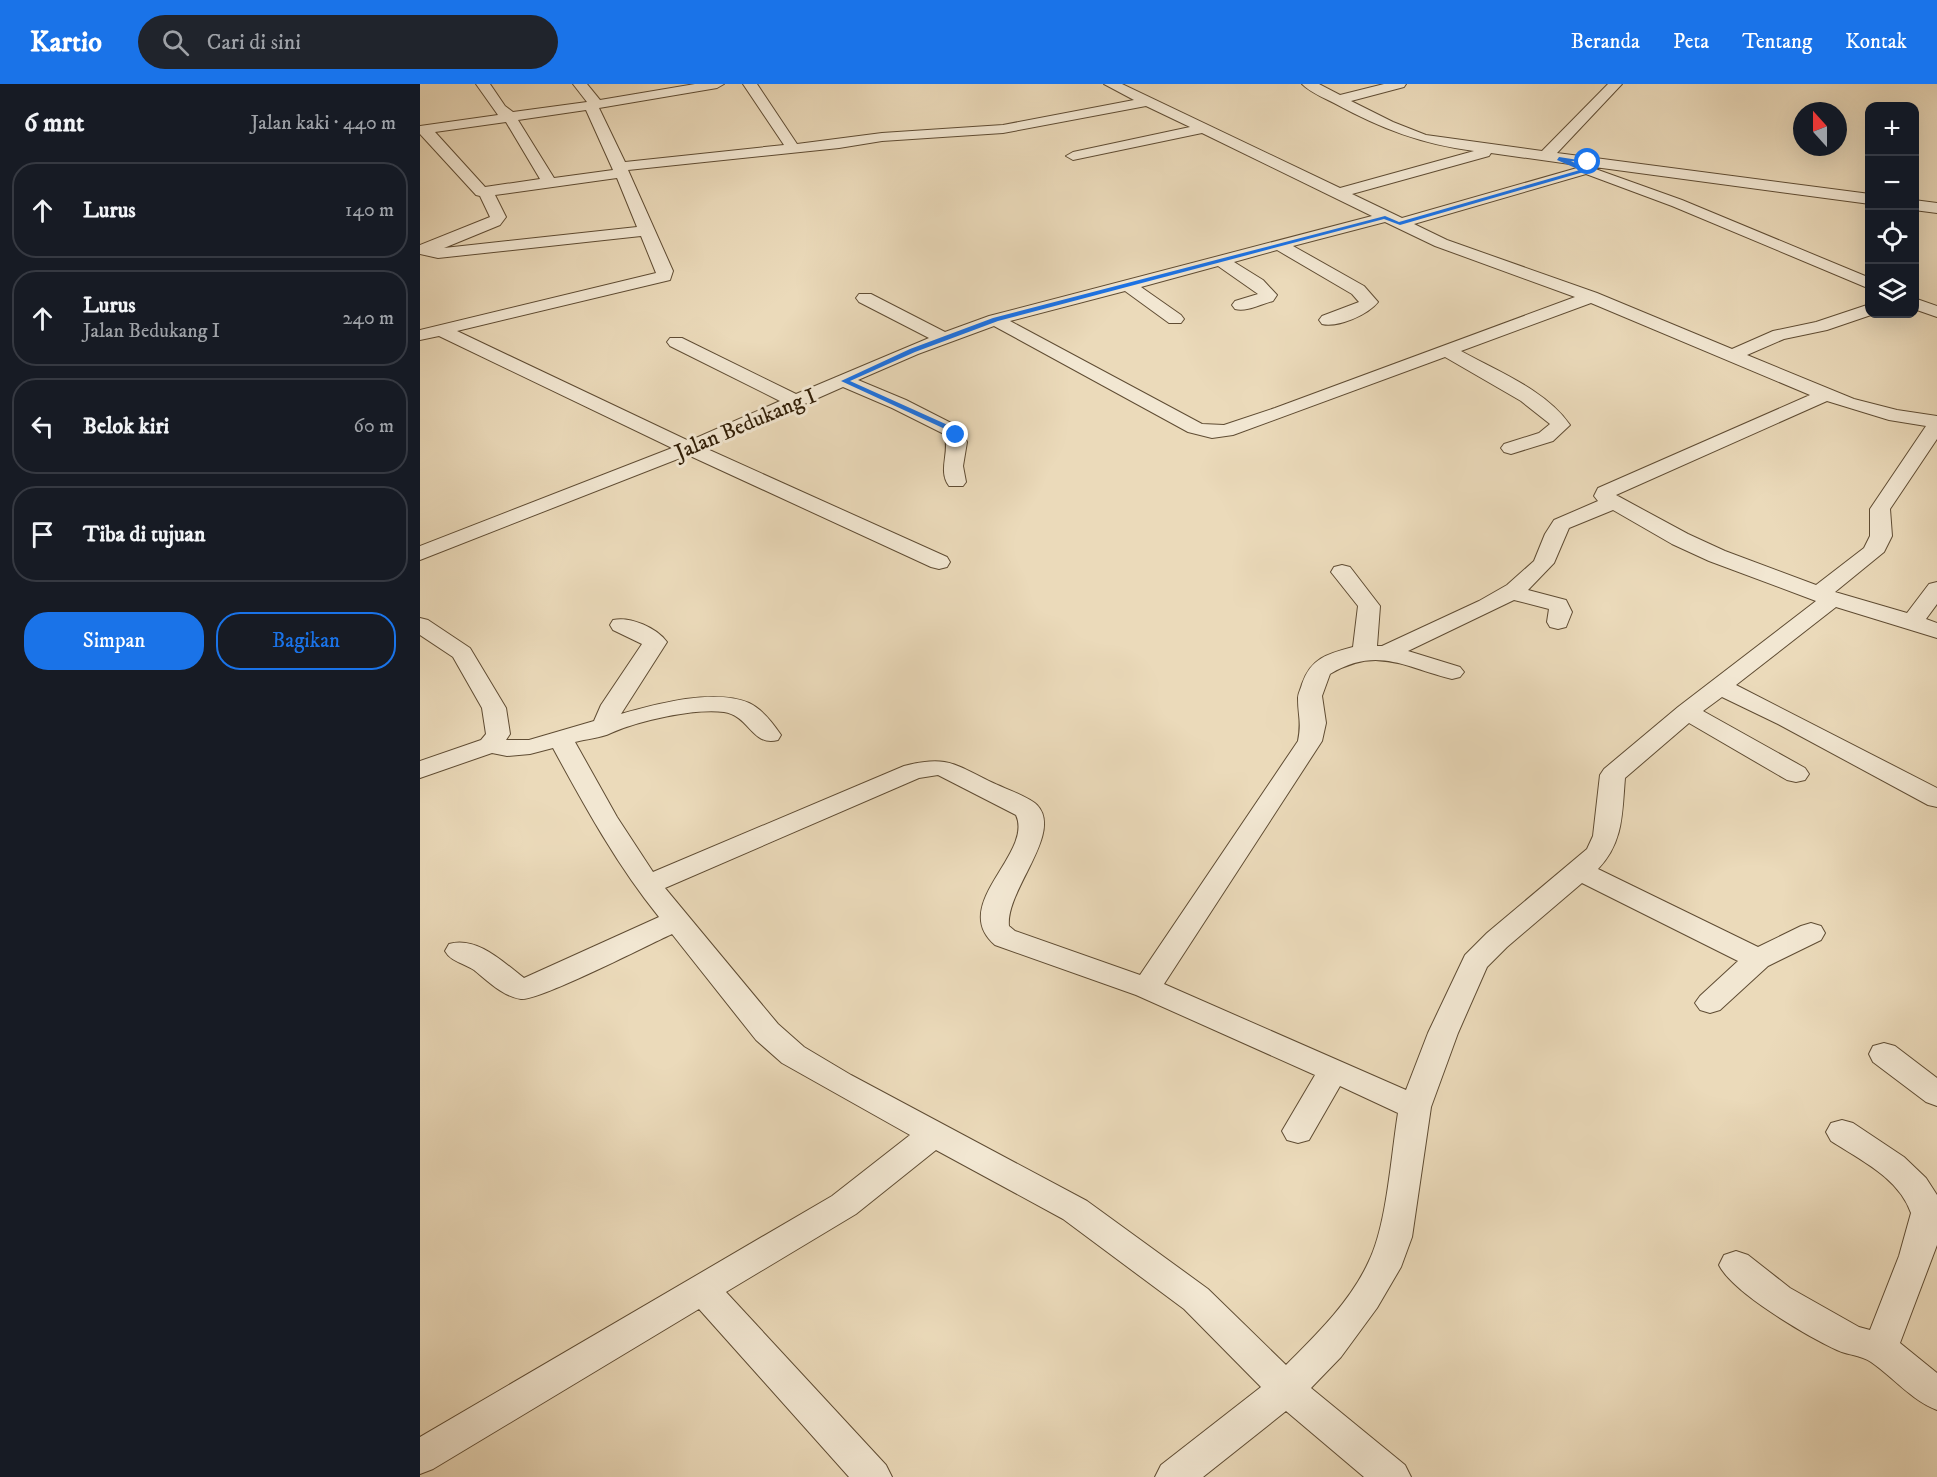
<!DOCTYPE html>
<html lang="id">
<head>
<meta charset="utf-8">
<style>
  body { margin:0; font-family:"IM FELL DW Pica",serif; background:#20242c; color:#f1f3f6 }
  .controls { position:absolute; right:18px; top:18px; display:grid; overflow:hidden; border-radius:12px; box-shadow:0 6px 24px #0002 }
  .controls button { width:54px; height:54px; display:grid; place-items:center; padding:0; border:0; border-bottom:2px solid #363941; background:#171b24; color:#f1f3f6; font:30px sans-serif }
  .compass { position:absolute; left:1373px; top:18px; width:54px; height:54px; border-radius:50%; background:#171b24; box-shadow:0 6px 24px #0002; rotate:339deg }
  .stop { position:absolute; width:18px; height:18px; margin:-14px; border:4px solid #1a73e8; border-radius:50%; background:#fff }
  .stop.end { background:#1a73e8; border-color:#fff; box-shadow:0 2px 6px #0008 }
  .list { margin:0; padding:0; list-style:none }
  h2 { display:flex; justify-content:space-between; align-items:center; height:78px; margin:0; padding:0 24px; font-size:26px }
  h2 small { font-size:20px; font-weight:400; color:#9ea1a6 }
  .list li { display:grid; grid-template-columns:39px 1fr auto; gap:18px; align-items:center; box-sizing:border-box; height:96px; margin:0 12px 12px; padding:0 12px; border:2px solid #363941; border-radius:24px }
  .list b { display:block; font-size:22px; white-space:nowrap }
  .list p { margin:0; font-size:20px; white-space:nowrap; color:#9ea1a6 }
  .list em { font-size:20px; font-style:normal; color:#9ea1a6 }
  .actions { display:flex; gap:12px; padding:18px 24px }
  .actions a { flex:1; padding:14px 0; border:2px solid #1a73e8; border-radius:24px; text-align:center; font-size:21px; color:#1a73e8 }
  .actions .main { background:#1a73e8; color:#fff }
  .icon { flex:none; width:33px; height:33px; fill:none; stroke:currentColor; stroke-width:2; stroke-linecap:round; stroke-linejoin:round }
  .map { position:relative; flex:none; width:1517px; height:1393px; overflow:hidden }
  header { display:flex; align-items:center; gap:36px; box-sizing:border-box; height:84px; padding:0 30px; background:#1a73e8; color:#fff }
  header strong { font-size:28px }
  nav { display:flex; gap:33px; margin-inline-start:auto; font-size:21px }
  .search { width:420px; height:54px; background:#20242c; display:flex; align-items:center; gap:15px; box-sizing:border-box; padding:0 21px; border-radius:33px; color:#9ea1a6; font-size:22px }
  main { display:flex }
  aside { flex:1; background:#171b24 }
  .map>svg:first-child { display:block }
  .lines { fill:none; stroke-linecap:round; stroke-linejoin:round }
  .minor-casing { stroke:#5f4c33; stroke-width:2 }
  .minor { fill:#f2e7d2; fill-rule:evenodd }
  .route { fill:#1a73e8 }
  .labels { text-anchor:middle; stroke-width:6; stroke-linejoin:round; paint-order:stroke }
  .far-street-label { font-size:22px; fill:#301d06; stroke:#f2e7d2 }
</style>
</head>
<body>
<header>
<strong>Kartio</strong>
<div class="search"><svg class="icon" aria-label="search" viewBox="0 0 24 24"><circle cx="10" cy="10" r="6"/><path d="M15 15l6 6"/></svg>Cari di sini</div>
<nav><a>Beranda</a><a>Peta</a><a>Tentang</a><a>Kontak</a></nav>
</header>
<main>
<aside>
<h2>6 mnt<small>Jalan kaki · 440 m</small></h2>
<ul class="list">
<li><svg class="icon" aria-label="ahead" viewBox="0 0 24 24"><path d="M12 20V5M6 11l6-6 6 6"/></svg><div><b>Lurus</b></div><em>140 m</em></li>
<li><svg class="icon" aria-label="ahead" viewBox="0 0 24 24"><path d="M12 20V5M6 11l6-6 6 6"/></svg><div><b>Lurus</b><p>Jalan Bedukang I</p></div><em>240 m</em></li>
<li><svg class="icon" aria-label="left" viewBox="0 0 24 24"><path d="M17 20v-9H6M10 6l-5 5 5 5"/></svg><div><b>Belok kiri</b></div><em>60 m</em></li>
<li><svg class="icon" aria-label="arrive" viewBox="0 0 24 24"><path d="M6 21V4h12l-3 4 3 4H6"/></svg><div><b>Tiba di tujuan</b></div></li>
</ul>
<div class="actions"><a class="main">Simpan</a><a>Bagikan</a></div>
</aside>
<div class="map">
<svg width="1517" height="1393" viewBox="0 0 1517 1393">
  <rect width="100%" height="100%" fill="#ebdaba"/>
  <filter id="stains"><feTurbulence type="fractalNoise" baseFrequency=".00333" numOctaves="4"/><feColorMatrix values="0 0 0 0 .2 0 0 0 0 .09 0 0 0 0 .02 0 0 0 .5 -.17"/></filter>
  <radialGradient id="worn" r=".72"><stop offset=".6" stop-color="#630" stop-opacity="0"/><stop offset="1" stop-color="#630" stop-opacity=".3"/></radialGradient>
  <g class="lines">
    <defs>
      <path id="minor" d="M56 0H70L85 22 93 28 167 18 153 0H167L180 16 275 0H304L297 4 179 24 205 78 364 61 323 0H337L377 60 462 49 583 41 714 16 684 0H702L920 104 1054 67C1001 60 962 45 914 19 904 14 890 8 882 0H899L920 11 964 0H986L984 3 931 17 973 38 1006 51 1122 67 1188 0H1202L1137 69 1450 110V120L1167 82 1262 116 1450 194V205L1252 122 1166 90 994 140 1027 156 1177 209 1312 265 1353 247 1396 238 1450 220V230H1454L1407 246 1364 255 1327 271 1434 315 1477 326 1517 332V355L1470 425 1472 452 1464 468 1415 508 1487 529 1509 500 1517 498V520L1506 535 1517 539V554L1416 523 1316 601 1517 704V723L1508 721 1358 640 1302 613 1283 627 1385 684 1389 690 1385 696 1376 698 1367 696 1269 639 1205 694C1202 728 1204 758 1178 785L1338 863 1381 842 1391 839 1401 842 1405 849 1401 856 1348 882 1300 926 1290 929 1280 926 1275 919 1280 912 1318 877 1162 799 1087 863 1067 883 1038 949 1011 1023 992 1153 981 1183 957 1224 921 1273 891 1304 985 1381 991 1393H944L866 1327 783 1393H735L741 1381 841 1303 764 1225 643 1135 516 1066 436 1130 306 1208 466 1381 472 1393H429L279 1225 13 1385 0 1390V1353L412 1112 490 1051 362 979 336 956 252 850C228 861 119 917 101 915 82 912 68 897 54 886 44 879 31 878 25 867L29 860C57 852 83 878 104 894L239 833C197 781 165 723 133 664L110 670 87 672 72 669 0 694V677L61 656 66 650 62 624 33 573 0 551V534L8 536 50 564 86 624 90 650 86 656H109L174 637 181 621 222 560 193 546 190 541 193 536C210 532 237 544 247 558L201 630C237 620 294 604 329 619 342 625 353 639 361 651L358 656C332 663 330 632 304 628 274 624 218 637 191 649 181 654 166 655 155 658L197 733 233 788 484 682C527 671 534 680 571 698 583 704 608 712 617 721 644 749 585 807 589 842L595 847 720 891 878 657C882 637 878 633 878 614 878 609 881 605 882 600 891 574 907 570 933 563L938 522 911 488 914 483 922 481 930 483 960 522 957 562H962L1059 517 1087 501 1114 477 1125 450 1134 436 1178 417 1174 412 1178 404 1390 311 1171 219 1041 267C1077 287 1126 306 1150 341L1133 357 1091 370 1084 368 1081 364 1084 360 1119 349 1130 340 1101 317 1025 273 813 351 792 354 768 348 574 242 498 270 438 296 486 316 539 343 547 358 543 382 546 398 543 402H529C517 386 531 367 524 350L472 324 423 303 285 364 527 473 530 478 527 483 519 485 511 483 268 371 0 476V462L252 364 19 252 0 256V246L236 189 221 152 18 174 0 170V161L70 133 60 112 56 111 0 50V42L78 31ZM726 22 770 43 653 68 646 72 653 76 782 49 952 132 569 232 525 248 451 210H439L436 214 439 218 509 254 376 310 262 254H250L247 258 250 262 360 317 269 357 37 247 250 196 253 187 208 86 419 64 462 57 583 49ZM166 26 193 86 134 94 98 36ZM86 38 120 95 65 103 15 48ZM1071 69 1164 82 982 134 932 110 1069 72ZM197 94 217 143 24 164 80 141 86 133 75 111ZM965 138 1015 162 1155 213 855 324 804 341 782 340 590 237 705 207 749 239H761L764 235 761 231 721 203 798 182 838 210 815 217 812 221 815 225C827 228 841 220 853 217L857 211 843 196 814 178 857 166 932 210 939 218 902 232 899 236 902 240C917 244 948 231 958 218L944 202 873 162ZM1407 317 1469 336 1506 342 1450 425V452L1444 464 1396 501 1305 467 1268 450 1196 411ZM1193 426 1252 460 1289 477 1396 517 1258 623 1184 685 1180 691 1173 752 1167 765 1067 849 1045 871 1008 949 986 1006 744 900 902 657 906 639 902 612 910 590C958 562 983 583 1032 595L1040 593 1044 588 1040 583 988 567 1094 516 1129 525 1127 538 1130 543 1138 545 1146 543 1152 528 1146 516 1108 506 1134 479 1149 444ZM518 691 596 731C614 770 528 821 575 861L716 911 895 991 862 1047 867 1056 878 1059 889 1056 920 1002 978 1029C971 1072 967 1140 949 1177 931 1217 896 1251 866 1281L788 1205 667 1117 431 991 384 963 358 940 245 804 499 694Z
        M1494 116 1517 119V129L1494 126Z
        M1494 214 1517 222V233L1494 225Z
        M1464 959 1475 962 1517 994V1022L1506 1018 1453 978 1449 970 1453 962Z
        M1422 1036 1433 1039 1484 1073 1506 1094 1517 1111V1161L1480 1259 1517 1289V1326C1491 1316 1473 1293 1451 1278 1441 1271 1427 1271 1417 1266 1387 1252 1313 1209 1299 1181L1304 1171 1316 1167 1328 1171 1370 1204 1439 1243 1450 1246 1479 1172 1491 1129C1479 1094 1440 1076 1411 1057L1406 1048 1411 1039Z"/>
    </defs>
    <!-- minor casing -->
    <use href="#minor" class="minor-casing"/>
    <!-- minor -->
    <use href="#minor" class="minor"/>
  </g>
  <!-- route -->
  <path class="route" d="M1139 73 1171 78 1151 77 1167 85V87L980 141 964 135 578 237 495 268 430 297 530 342 538 350V353H533L525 345 421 297 490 265 573 234 965 132 979 138 1160 86 1137 76Z"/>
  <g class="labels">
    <!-- far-street labels -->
    <g class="far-street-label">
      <text transform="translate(325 339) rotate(-23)" y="8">Jalan Bedukang I</text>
    </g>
  </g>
  <rect width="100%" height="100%" filter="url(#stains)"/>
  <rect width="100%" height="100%" fill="url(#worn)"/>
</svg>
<div class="controls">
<button>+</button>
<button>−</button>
<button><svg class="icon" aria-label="locate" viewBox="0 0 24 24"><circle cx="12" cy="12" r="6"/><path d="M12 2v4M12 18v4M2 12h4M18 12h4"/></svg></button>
<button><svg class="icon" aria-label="layers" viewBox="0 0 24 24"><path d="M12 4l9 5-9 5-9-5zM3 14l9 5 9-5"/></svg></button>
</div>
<svg class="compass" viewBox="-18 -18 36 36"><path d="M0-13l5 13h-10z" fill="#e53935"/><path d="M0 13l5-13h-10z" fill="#9ea1a6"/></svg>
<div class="stop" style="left:1168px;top:78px"></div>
<div class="stop end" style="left:536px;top:351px"></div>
</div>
</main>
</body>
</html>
